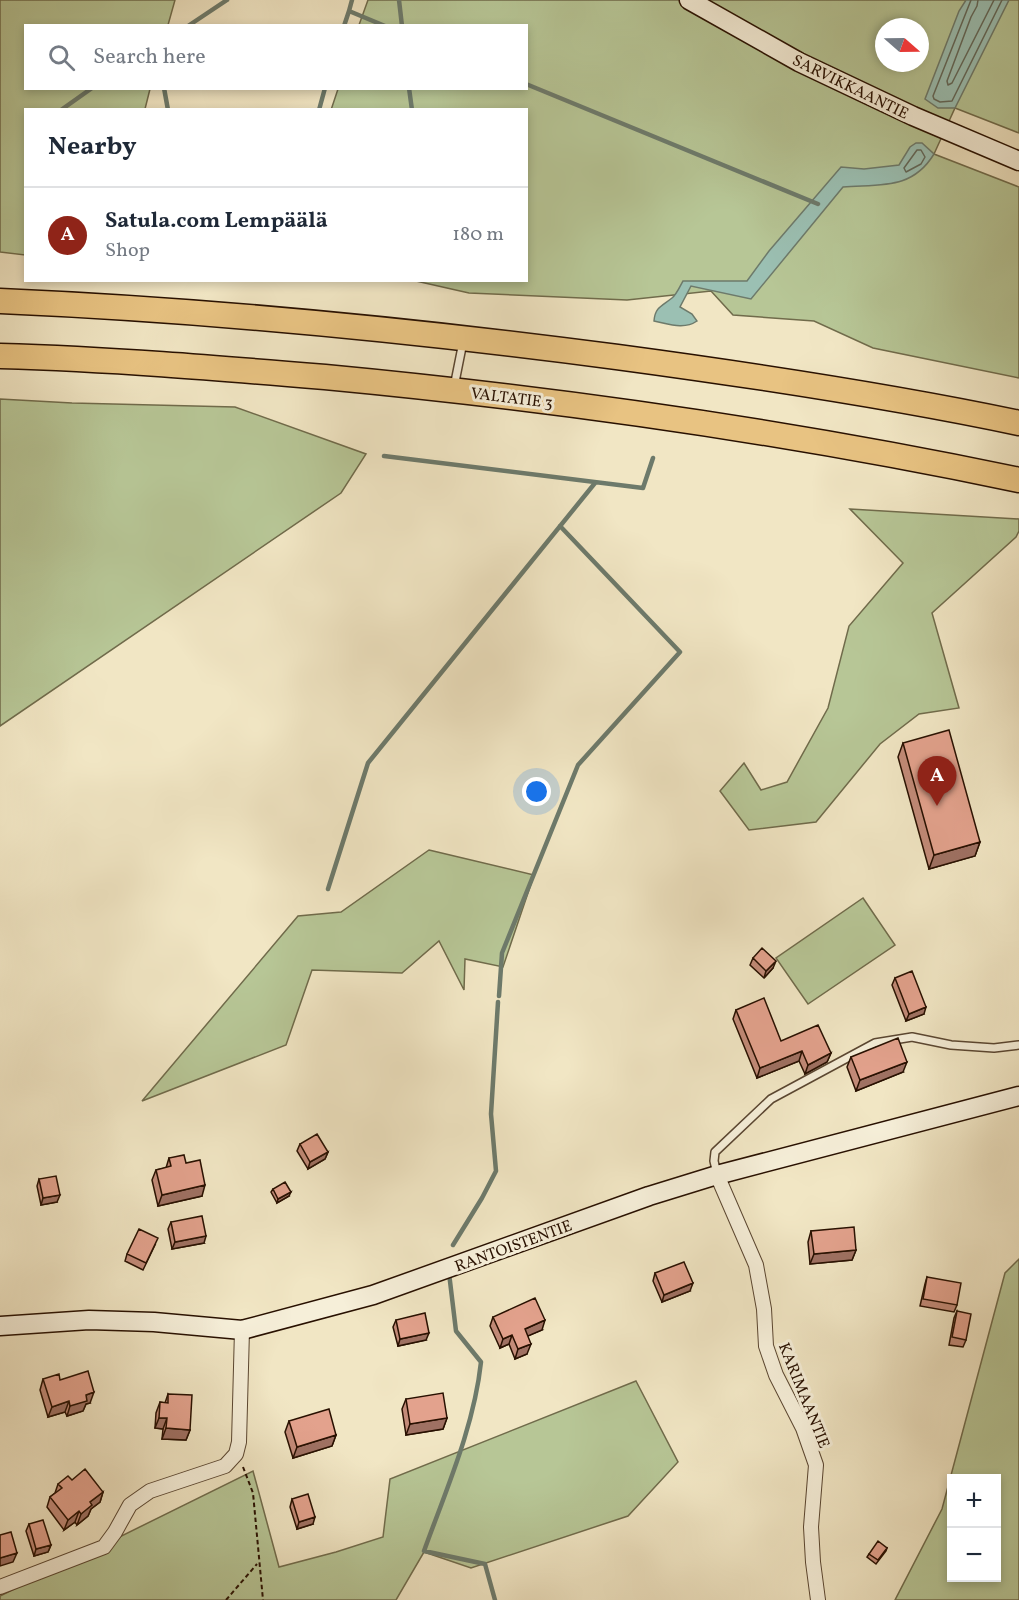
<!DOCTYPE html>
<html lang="en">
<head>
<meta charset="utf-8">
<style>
  body { margin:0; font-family:Vollkorn,serif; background:#f6f6f7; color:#1f2937 }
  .controls { position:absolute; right:18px; bottom:18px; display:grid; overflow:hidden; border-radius:0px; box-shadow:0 3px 9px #0003 }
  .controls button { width:54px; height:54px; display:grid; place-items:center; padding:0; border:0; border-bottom:2px solid #e0e1e3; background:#fff; color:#1f2937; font:30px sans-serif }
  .compass { position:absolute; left:875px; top:18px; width:54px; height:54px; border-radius:50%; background:#fff; box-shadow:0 3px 9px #0003; rotate:110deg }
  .you { position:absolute; left:537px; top:792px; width:21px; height:21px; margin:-15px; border:4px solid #fff; border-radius:50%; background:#1a73e8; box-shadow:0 0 0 9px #1a73e833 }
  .badge { display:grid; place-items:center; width:39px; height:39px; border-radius:50%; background:#8f2418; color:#fff; font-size:20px; font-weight:700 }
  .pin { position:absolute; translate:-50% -50px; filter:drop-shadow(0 2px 3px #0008) }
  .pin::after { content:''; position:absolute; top:32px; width:21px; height:18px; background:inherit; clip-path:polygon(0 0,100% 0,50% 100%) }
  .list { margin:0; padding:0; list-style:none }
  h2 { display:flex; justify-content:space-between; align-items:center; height:78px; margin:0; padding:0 24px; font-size:26px }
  h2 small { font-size:20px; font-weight:400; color:#747a83 }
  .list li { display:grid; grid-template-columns:39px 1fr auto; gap:18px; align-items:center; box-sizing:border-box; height:96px; padding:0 24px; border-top:2px solid #e0e1e3 }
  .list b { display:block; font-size:22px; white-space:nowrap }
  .list p { margin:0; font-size:20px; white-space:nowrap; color:#747a83 }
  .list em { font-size:20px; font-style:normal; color:#747a83 }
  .icon { flex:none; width:33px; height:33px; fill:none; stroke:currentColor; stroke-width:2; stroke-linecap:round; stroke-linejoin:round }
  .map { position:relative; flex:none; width:1019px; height:1600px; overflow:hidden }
  .search { position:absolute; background:#fff; box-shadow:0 3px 9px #0003; left:24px; top:24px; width:504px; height:66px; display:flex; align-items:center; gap:15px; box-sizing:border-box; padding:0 21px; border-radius:0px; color:#747a83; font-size:22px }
  .panel { position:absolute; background:#fff; box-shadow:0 3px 9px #0003; left:24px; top:108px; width:504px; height:174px; border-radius:0px }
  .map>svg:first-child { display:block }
  .green { fill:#b7c696; stroke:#706b4b; stroke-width:1.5; fill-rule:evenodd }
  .water { fill:#9bc0b3; stroke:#6d7a6b; stroke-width:1.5 }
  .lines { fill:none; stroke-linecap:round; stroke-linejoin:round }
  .shore { stroke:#62685a; stroke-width:1.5 }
  .stream { stroke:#6d7a6b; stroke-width:4.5 }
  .lane-casing { stroke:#5a4631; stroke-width:10 }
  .street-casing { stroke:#5a4631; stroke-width:16 }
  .secondary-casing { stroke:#281000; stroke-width:21 }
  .highway-casing { stroke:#281000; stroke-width:27 }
  .path { stroke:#281000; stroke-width:2; stroke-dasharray:4.5 3; stroke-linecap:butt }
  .lane { stroke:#f6efd9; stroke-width:7 }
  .street { stroke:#f6efd9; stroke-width:14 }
  .secondary { stroke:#f6efd9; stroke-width:18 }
  .highway { stroke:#e8c382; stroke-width:24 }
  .wall { fill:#c38b79; stroke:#281000; stroke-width:1.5 }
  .shaded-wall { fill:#9f7163; stroke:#281000; stroke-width:1.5 }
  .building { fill:#e3a28d; stroke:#281000; stroke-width:1.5 }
  .labels { text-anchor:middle; stroke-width:6; stroke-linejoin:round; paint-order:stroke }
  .street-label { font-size:16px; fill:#281000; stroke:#f6efd9 }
</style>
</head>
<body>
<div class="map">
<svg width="1019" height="1600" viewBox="0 0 1019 1600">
  <rect width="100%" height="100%" fill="#f1e6c4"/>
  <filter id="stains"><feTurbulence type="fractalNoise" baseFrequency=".00333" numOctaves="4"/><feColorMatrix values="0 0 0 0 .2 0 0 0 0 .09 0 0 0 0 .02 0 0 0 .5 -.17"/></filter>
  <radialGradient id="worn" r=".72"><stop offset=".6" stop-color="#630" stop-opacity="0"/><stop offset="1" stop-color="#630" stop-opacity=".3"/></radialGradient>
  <!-- green -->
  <path class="green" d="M0 0H175L168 25 26 26V88L150 89 145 109 26 110 25 255 0 252Z
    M368 0H1019V133L955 108 934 154 1019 187V378L873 348 814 321 733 315 711 291 627 300 469 293 416 281 526 280V110H331L338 89 526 88V26L359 25ZM884 27H920V63H884Z
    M0 399 72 403 235 407 366 454 341 493 0 726Z
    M850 509 1019 519V531L1016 537 932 613 959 708 919 714 880 744 816 822 749 830 720 791 744 763 761 790 787 782 828 708 849 626 903 563Z
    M429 850 534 875 503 967 465 959 464 990 439 941 402 973 312 970 286 1045 142 1101 298 916 341 912Z
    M863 898 895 945 808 1004 776 958Z
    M1019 1259V1600H895L942 1509 1005 1273ZM952 1478H996V1578H952Z
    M636 1381 678 1462 628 1516 471 1568 424 1552 396 1600H0V1596L253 1471 279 1567 336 1552 383 1537 390 1479Z"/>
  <!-- water -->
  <path class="water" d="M966 0H1009L955 108H938L925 99 959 11Z
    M916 143H922L934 154C912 190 881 184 843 187L751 299 691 286 680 307 692 314 697 321C684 330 669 324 654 321 655 307 662 306 672 298 677 294 680 286 683 281H747L769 251 841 167 864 169 899 165 910 147Z"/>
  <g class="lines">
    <!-- shore -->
    <path class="shore" d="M971 0 933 96 934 99 940 102 952 101 1002 0
      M978 0 977 6 971 17 947 81 948 85 952 83 994 0
      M917 150H921L925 157 921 164 906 172 904 168Z"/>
    <!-- stream -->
    <path class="stream" d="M352 0 349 11 385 26
      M399 0 402 26
      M188 26 227 0
      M344 26 349 11
      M526 84 818 204
      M164 88 168 110
      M409 88 412 110
      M61 110 92 88
      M319 110 325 88
      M384 456 643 488 653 458
      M328 889 368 763 595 483
      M499 996 502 953 578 765 680 652 560 526
      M453 1245 482 1198 496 1171 491 1114 498 1002
      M449 1273 456 1331 481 1362C474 1427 446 1490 424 1551L485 1564 495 1600"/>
    <defs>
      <path id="lane" d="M454 387 463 342
        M717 1174 714 1161 715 1152 771 1099 875 1043 912 1037 951 1045 994 1048 1019 1045"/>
      <path id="street" d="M717 1175 756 1265 764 1309 766 1346 776 1375 803 1428 816 1465 811 1527 813 1562 818 1600
        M0 1587 104 1547 115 1532 130 1505 150 1491 225 1466 236 1454 239 1442 242 1330"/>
      <path id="secondary" d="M689 0 799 62 913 116 1019 161
        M0 1326 89 1320 154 1322 242 1330 373 1295 649 1196 717 1175 1019 1096"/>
      <path id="highway" d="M0 301C207 310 412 330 617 357 751 375 886 395 1019 423
        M0 356C108 359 217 368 325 377 558 399 790 432 1019 480"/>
    </defs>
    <!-- lane casing -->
    <use href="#lane" class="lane-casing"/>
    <!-- street casing -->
    <use href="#street" class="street-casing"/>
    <!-- secondary casing -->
    <use href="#secondary" class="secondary-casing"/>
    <!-- highway casing -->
    <use href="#highway" class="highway-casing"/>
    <!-- path -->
    <path class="path" d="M243 1467 253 1493 263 1600
      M226 1600 257 1564"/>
    <!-- lane -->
    <use href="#lane" class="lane"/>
    <!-- street -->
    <use href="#street" class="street"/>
    <!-- secondary -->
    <use href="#secondary" class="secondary"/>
    <!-- highway -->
    <use href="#highway" class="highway"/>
  </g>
  <!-- wall -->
  <path class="wall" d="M903 743 980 842 975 856 929 869 898 757Z
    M753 958 773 968 764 978 750 965Z
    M895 978 924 1014 906 1021 892 985Z
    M736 1010 781 1041 831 1053 827 1062 805 1074 799 1061 757 1078 733 1019Z
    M851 1057 903 1072 856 1091 847 1067Z
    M300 1144 328 1152 325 1159 308 1169 297 1151Z
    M169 1158 186 1163 202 1196 158 1206 152 1180 156 1170 166 1168Z
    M39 1179 57 1202 41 1205 37 1186Z
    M273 1189 289 1196 277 1203 271 1192Z
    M171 1222 204 1243 172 1249 168 1229Z
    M811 1231 856 1250 852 1260 810 1264 808 1242Z
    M155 1245 143 1270 125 1261 127 1254Z
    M655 1273 690 1291 662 1302 653 1281Z
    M927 1277 957 1305 954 1312 920 1306 925 1284Z
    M957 1311 966 1340 963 1347 949 1345 954 1318Z
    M493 1317 542 1330 527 1336V1354L515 1359 509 1344 500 1348 490 1326Z
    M396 1320 426 1340 398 1346 393 1327Z
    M43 1379 60 1380 90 1403 86 1404 83 1411 67 1416 65 1412 48 1417 40 1390Z
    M168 1394 190 1430 186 1440 162 1439 163 1429 155 1428 156 1413 160 1402 165 1403Z
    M406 1399 447 1418 443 1429 406 1435 402 1409Z
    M289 1421 336 1435 332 1446 293 1458 285 1432Z
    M72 1480 103 1492 100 1502 91 1509 88 1516 77 1525 75 1522 64 1530 47 1507 50 1497 55 1493 58 1484Z
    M292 1499 313 1524 297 1529 290 1507Z
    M29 1524 51 1545 48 1552 34 1556 26 1531Z
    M887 1548 886 1551 876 1564 867 1557 869 1554Z"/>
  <!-- shaded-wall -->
  <path class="shaded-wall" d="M980 842 975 856 929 869 934 855Z
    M776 961 773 968 764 978 766 971Z
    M926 1007 924 1014 906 1021 909 1014Z
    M802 1051 799 1061 757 1078 760 1068Z
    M831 1053 827 1062 805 1074 808 1065Z
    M907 1062 903 1072 856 1091 860 1080Z
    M328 1152 325 1159 308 1169 310 1162Z
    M205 1185 202 1196 158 1206 162 1195Z
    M291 1192 289 1196 277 1203 278 1199Z
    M60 1195 57 1202 41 1205 43 1198Z
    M206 1236 204 1243 172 1249 175 1242Z
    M856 1250 852 1260 810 1264 814 1254Z
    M693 1283 690 1291 662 1302 664 1295Z
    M545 1320 542 1330 521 1339 525 1329Z
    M429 1333 426 1340 398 1346 400 1339Z
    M512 1335 509 1344 500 1348 503 1339Z
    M531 1344 527 1354 515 1359 518 1349Z
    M94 1392 90 1403 86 1404 83 1411 67 1416 70 1406 86 1395Z
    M69 1401 65 1412 48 1417 52 1407Z
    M159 1418H167L163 1429 155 1428Z
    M447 1418 443 1429 406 1435 410 1424Z
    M166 1428 190 1430 186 1440 162 1439Z
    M336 1435 332 1446 293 1458 297 1447Z
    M103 1492 100 1502 91 1509 88 1516 77 1525 81 1514 90 1502Z
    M79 1511 75 1522 64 1530 68 1520Z
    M315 1517 313 1524 297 1529 299 1522Z
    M51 1545 48 1552 34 1556 36 1549Z
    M17 1553 13 1562 0 1566V1558Z"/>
  <!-- building -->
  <path class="building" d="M949 730 980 842 934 855 903 743Z
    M762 948 776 961 766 971 753 958Z
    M912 971 926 1007 909 1014 895 978Z
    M764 998 781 1041 818 1025 831 1053 808 1065 802 1051 760 1068 736 1010Z
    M898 1038 907 1062 860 1080 851 1057Z
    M317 1134 328 1152 310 1162 300 1144Z
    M184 1155 186 1163 200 1160 205 1185 162 1195 156 1170 171 1166 169 1158Z
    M56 1176 60 1195 43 1198 39 1179Z
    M285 1182 291 1192 278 1199 273 1189Z
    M202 1216 206 1236 175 1242 171 1222Z
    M854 1227 856 1250 814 1254 811 1231Z
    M139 1229 158 1238 146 1263 127 1254Z
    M684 1262 693 1283 664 1295 655 1273Z
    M927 1277 961 1283 957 1305 923 1299Z
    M535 1298 545 1320 525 1329 531 1344 518 1349 512 1335 503 1339 493 1317Z
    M957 1311 971 1314 966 1340 952 1337Z
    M425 1313 429 1333 400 1339 396 1320Z
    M88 1371 94 1392 86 1395 87 1401 70 1406 69 1401 52 1407 43 1379 59 1374 60 1380Z
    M443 1393 447 1418 410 1424 406 1399Z
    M168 1394 192 1395 190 1430 166 1428 167 1418H159L160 1402 168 1403Z
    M329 1409 336 1435 297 1447 289 1421Z
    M85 1469 103 1492 90 1502 92 1505 81 1514 79 1511 68 1520 50 1497 62 1488 58 1484 68 1476 72 1480Z
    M308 1494 315 1517 299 1522 292 1499Z
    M43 1520 51 1545 36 1549 29 1524Z
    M11 1532 17 1553 0 1558V1535Z
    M878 1541 887 1548 878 1560 869 1554Z"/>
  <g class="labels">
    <!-- street labels -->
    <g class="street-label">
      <text transform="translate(851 86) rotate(26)" y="6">SARVIKKAANTIE</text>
      <text transform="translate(512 397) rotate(7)" y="6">VALTATIE 3</text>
      <text transform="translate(513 1245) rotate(-20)" y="6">RANTOISTENTIE</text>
      <text transform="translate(805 1395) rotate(68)" y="6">KARIMAANTIE</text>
    </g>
  </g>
  <rect width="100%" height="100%" filter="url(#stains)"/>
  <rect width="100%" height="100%" fill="url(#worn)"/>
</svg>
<div class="controls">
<button>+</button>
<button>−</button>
</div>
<svg class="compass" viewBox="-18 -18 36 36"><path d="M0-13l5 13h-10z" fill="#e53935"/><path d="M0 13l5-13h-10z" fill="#747a83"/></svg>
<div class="you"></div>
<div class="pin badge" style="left:937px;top:806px">A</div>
<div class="search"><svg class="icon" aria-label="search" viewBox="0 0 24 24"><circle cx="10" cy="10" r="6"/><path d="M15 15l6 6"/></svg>Search here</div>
<section class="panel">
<h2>Nearby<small></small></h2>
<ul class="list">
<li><span class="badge">A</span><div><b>Satula.com Lempäälä</b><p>Shop</p></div><em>180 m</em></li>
</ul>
</section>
</div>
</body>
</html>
